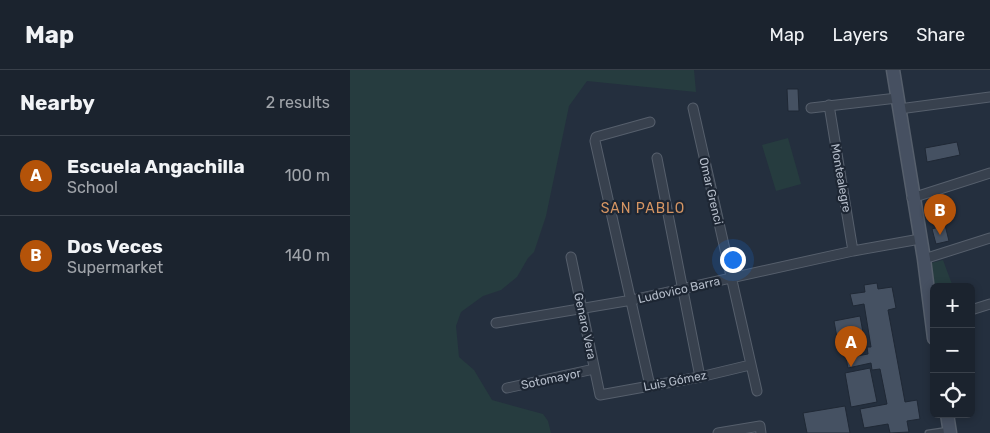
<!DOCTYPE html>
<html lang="en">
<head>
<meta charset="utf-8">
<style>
  body { margin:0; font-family:Rubik,sans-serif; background:#282f3a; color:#f1f3f6 }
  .controls { position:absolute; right:15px; bottom:15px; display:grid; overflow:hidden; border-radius:8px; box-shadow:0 2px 8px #0003 }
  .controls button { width:45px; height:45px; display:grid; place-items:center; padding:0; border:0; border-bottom:1px solid #39404a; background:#1b232e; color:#f1f3f6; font:25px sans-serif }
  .you { position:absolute; left:382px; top:189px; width:18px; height:18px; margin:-12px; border:4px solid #fff; border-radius:50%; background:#1a73e8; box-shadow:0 0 0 8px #1a73e833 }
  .badge { display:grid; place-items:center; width:32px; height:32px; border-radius:50%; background:#b45309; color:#fff; font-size:16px; font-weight:700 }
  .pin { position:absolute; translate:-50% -41px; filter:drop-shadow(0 1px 2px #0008) }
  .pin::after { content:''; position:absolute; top:26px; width:18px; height:15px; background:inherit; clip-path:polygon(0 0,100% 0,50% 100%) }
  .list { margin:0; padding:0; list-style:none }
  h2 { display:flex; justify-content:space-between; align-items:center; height:65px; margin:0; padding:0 20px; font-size:21px }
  h2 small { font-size:16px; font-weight:400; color:#a0a4aa }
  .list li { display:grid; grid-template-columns:32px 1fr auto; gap:15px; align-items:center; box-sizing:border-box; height:80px; padding:0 20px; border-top:1px solid #39404a }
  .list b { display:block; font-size:19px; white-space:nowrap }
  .list p { margin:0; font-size:16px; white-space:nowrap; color:#a0a4aa }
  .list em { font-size:16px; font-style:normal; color:#a0a4aa }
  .icon { flex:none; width:28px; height:28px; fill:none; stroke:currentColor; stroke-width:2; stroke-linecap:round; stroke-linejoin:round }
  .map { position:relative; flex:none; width:640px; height:363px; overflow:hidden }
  header { display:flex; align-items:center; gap:30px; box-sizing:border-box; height:70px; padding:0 25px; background:#1b232e; border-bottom:1px solid #39404a }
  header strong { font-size:24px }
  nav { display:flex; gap:28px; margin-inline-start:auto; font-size:18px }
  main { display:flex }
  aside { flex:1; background:#1b232e }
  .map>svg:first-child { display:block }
  .green { fill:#263c3f }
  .building { fill:#455162; stroke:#1f2835 }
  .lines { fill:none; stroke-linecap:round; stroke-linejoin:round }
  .service-casing { stroke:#565f6c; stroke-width:7 }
  .minor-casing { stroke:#565f6c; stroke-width:11 }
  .secondary-casing { stroke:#565f6c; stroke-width:15 }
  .service { stroke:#38414e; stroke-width:4.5 }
  .minor { stroke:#38414e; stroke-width:9 }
  .secondary { stroke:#465061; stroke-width:12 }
  .labels { text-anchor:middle; stroke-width:4.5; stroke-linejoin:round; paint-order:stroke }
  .street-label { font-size:12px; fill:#b4bcc9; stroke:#1d2633 }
  .neighbourhood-label { font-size:14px; letter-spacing:1px; fill:#d59563; stroke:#1d2633 }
</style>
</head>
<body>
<header>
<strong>Map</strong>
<nav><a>Map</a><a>Layers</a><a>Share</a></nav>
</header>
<main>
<aside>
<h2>Nearby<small>2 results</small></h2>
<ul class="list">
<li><span class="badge">A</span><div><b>Escuela Angachilla</b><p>School</p></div><em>100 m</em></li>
<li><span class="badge">B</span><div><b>Dos Veces</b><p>Supermarket</p></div><em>140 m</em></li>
</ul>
</aside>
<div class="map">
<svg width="640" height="363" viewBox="0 0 640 363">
  <rect width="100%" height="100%" fill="#242f3e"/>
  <!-- green -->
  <path class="green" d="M0 0H344L346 22 237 11 219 36 196 146 184 182 178 188 167 207 151 220 133 226 111 242 106 256 109 287 124 300 142 330 193 344 198 351 201 363H0Z
    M438 68 451 114 426 121 412 75Z
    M593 190 603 217H585L581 193Z"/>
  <!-- building -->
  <path class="building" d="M437 19H448L449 41H438Z
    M607 72 610 85 577 92 575 78Z
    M595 155 599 171 586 174 582 159Z
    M527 213 528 219 542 217 546 238 538 240 555 332 567 330 570 349 557 351 559 362 540 363 538 354 514 358 510 339 537 334 530 299 522 300 521 293 498 298 496 288 518 284 517 277H521L514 234 503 236 500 224 515 222 514 215Z
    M510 246 516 279 490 284 484 251Z
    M520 298 527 332 501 337 495 303Z
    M495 336 500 363H457L453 343Z"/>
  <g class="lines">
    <defs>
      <path id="service" d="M578 363 598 360"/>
      <path id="minor" d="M479 35 503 181
        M343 38 407 321
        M461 38 547 28
        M549 39 640 27
        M300 52 246 67 245 71 300 316
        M307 88 350 307
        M562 128 640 103
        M221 187 250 325 350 307 400 295
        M574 189 640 168
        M621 240 640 234
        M146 253 282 230 503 181 570 169
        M157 318 244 299
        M368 363 410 356 411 363"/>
      <path id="secondary" d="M543 0 574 189 584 268
        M597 344 600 363"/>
    </defs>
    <!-- service casing -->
    <use href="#service" class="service-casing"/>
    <!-- minor casing -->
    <use href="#minor" class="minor-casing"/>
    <!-- secondary casing -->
    <use href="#secondary" class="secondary-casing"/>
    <!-- service -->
    <use href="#service" class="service"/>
    <!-- minor -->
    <use href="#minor" class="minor"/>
    <!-- secondary -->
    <use href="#secondary" class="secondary"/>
  </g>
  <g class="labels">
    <!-- street labels -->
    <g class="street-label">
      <text transform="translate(491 108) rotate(80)" y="4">Montealegre</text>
      <text transform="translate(361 121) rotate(77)" y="4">Omar Grenci</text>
      <text transform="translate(329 220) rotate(-13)" y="4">Ludovico Barra</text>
      <text transform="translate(235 256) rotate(78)" y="4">Genaro Vera</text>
      <text transform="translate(201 309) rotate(-12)" y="4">Sotomayor</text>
      <text transform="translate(325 311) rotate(-11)" y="4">Luis Gómez</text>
    </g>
    <!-- neighbourhood labels -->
    <g class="neighbourhood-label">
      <text x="293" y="143">SAN PABLO</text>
    </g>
  </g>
</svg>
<div class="controls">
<button>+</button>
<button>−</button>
<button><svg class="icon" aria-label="locate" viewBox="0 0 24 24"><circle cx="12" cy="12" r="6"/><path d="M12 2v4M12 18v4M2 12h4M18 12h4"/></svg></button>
</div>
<div class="you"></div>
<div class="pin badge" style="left:501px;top:297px">A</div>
<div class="pin badge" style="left:590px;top:165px">B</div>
</div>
</main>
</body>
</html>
